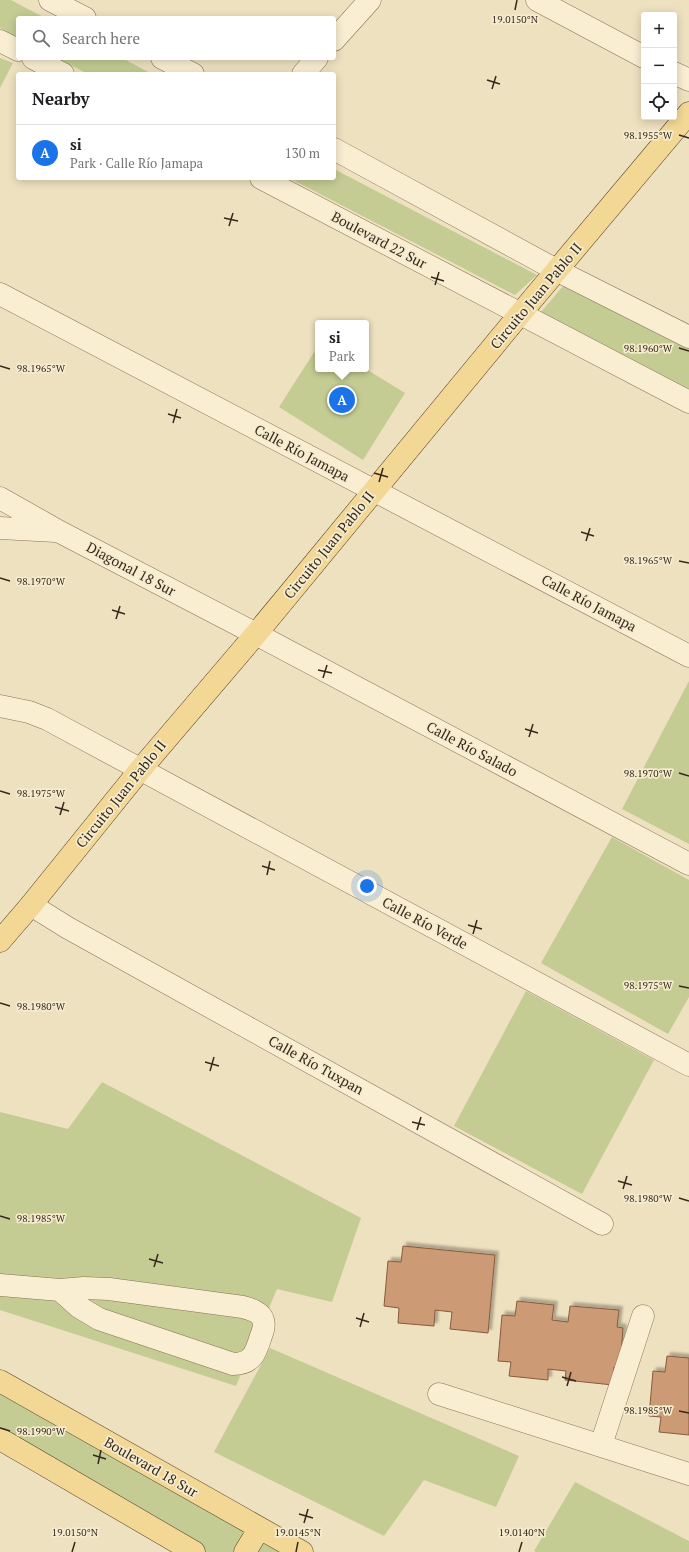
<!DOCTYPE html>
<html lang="en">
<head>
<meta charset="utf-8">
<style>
  body { margin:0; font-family:"PT Serif",serif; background:#f6f6f6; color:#202124 }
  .controls { position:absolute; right:12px; top:12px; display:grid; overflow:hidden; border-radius:4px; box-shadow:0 2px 10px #0003 }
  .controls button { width:36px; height:36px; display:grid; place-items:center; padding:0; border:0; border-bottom:1px solid #e0e0e0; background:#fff; color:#202124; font:20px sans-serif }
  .you { position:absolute; left:367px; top:886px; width:14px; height:14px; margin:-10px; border:3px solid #fff; border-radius:50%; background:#1a73e8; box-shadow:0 0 0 6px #1a73e833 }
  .badge { display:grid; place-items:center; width:26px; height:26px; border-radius:50%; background:#1a73e8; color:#fff; font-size:13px; font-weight:700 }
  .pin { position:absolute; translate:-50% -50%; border:2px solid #fff; box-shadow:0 1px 4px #0006 }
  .popup { position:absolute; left:315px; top:320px; width:54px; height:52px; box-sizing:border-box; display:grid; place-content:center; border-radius:4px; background:#fff; filter:drop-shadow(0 1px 3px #0005); font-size:13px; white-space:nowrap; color:#757577 }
  .popup b { font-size:15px; color:#202124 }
  .popup::after { content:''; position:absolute; left:50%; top:100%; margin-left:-8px; border:8px solid transparent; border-top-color:#fff }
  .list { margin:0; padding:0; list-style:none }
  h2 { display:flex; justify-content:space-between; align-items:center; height:52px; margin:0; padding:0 16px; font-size:17px }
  h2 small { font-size:13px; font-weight:400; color:#757577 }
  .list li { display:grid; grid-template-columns:26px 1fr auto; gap:12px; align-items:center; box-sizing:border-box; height:56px; padding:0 16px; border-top:1px solid #e0e0e0 }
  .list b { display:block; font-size:15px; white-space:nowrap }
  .list p { margin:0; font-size:13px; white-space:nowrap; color:#757577 }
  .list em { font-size:13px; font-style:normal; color:#757577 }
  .icon { flex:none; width:22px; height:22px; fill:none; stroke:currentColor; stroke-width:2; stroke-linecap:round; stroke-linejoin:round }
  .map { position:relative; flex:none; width:689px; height:1552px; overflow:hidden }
  .search { position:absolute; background:#fff; box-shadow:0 2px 10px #0003; left:16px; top:16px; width:320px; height:44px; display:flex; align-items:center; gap:10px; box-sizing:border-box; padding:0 14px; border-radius:4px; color:#757577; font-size:15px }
  .panel { position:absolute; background:#fff; box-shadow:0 2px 10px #0003; left:16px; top:72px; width:320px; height:108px; border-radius:4px }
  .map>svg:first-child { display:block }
  .green { fill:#c4cc93 }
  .building { fill:#cc9a74; stroke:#865b3d; filter:url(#shadow) }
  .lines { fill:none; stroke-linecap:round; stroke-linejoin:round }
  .minor-casing { stroke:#867157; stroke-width:23 }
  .major-casing { stroke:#543f2c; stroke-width:23 }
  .minor { stroke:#f9eed2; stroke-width:22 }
  .major { stroke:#f2d795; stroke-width:22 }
  .ticks { fill:none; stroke:#36291c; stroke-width:1.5 }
  .labels { text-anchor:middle; stroke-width:3.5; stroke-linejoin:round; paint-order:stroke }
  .street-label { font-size:14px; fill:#36291c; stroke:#f5ebce }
  .ticks-label { font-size:10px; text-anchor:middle; fill:#36291c; stroke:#f5ebce; stroke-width:3.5; stroke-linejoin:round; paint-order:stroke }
</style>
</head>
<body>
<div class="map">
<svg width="689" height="1552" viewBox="0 0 689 1552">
  <defs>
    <filter id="shadow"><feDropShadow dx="3.5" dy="-3.5" stdDeviation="1" flood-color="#0004"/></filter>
  </defs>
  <rect width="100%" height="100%" fill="#eee1bf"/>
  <!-- green -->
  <path class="green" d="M0 0H11L45 18H18V38L0 28Z
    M0 58 13 63 0 88Z
    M57 58H122L152 74H88Z
    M334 169 537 275 515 295 289 178H334Z
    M571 277 689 337V402L533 321Z
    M318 346V369H366L405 393 363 460 279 407Z
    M689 681V844L622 809Z
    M612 837 689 880V997L668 1034 541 963Z
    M526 991 654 1060 582 1194 454 1126Z
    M102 1082 361 1218 332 1302 277 1289 236 1386 0 1310V1112L68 1129Z
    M270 1348 519 1456 496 1507 424 1480 384 1536 214 1452Z
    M0 1381 302 1552H194L0 1439Z
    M575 1482 689 1541V1552H536L534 1551Z"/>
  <!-- building -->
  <path class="building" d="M403 1246 495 1255 488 1333 450 1329 452 1312 435 1310 434 1326 398 1323 399 1308 384 1306 388 1261 401 1262Z
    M517 1301 554 1305 552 1320 568 1322 570 1306 619 1310 617 1327 623 1328 620 1367H614L613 1385 565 1380 566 1371 548 1369V1380L509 1376 511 1362 498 1361 502 1315 515 1316Z
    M667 1356 689 1358V1435L659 1432 661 1417 649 1416 653 1371 665 1372Z"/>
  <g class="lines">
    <defs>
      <path id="minor" d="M50 0 85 18
        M537 0 644 57
        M334 40 370 0
        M0 41 18 50
        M33 58 63 74
        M162 58 193 74
        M674 73 689 80
        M303 74 317 58
        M334 149 558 271 689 337
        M261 178 689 402
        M0 294 689 656
        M0 498 60 532 256 634 689 864
        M0 528 55 531
        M0 706 29 712 47 719 689 1065
        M31 905 68 928 602 1224
        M0 1285 60 1290 84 1288 109 1289 243 1307C250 1309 261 1312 263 1320 265 1325 263 1331 261 1336 256 1352 253 1364 233 1364L99 1319 79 1307 60 1290
        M439 1394 689 1474
        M601 1445 643 1316"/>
      <path id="major" d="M0 941 31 905 140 770 256 634 520 314 689 113
        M0 1381 302 1552
        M0 1439 194 1552
        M245 1552 259 1529"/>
    </defs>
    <!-- minor casing -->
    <use href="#minor" class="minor-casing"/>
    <!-- major casing -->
    <use href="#major" class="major-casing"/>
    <!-- minor -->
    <use href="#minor" class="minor"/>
    <!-- major -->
    <use href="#major" class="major"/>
  </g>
  <!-- ticks -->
  <path class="ticks" d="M515 10 517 0M487 80 500 84M492 89 496 76M679 135 689 138M224 218 238 221M229 226 233 213M431 277 444 281M435 285 439 272M679 348 689 351M0 366 10 369M168 414 181 418M173 423 177 409M374 473 388 477M379 482 383 468M581 532 594 536M586 541 590 528M679 561 689 563M0 578 10 581M112 610 125 614M116 619 120 606M318 670 332 673M323 678 327 665M525 729 538 733M529 737 533 724M679 773 689 776M0 791 10 794M55 807 69 811M60 815 64 802M262 866 275 870M267 875 270 861M468 925 482 929M473 934 477 920M679 986 689 988M0 1003 10 1006M205 1062 219 1066M210 1071 214 1057M412 1122 425 1125M417 1130 421 1117M618 1181 632 1185M623 1189 627 1176M679 1198 689 1201M0 1216 10 1219M149 1259 163 1263M154 1267 158 1254M356 1318 369 1322M360 1327 364 1313M562 1377 576 1381M567 1386 571 1372M679 1411 689 1413M0 1428 10 1431M93 1455 106 1459M98 1464 101 1450M299 1514 313 1518M304 1523 308 1509M72 1552 75 1542M296 1552 298 1542M519 1552 522 1542"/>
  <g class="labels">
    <!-- street labels -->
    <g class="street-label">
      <text transform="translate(379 240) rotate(28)" y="5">Boulevard 22 Sur</text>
      <text transform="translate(536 296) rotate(-50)" y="5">Circuito Juan Pablo II</text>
      <text transform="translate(302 453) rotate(28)" y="5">Calle Río Jamapa</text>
      <text transform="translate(329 545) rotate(-51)" y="5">Circuito Juan Pablo II</text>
      <text transform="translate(131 569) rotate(28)" y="5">Diagonal 18 Sur</text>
      <text transform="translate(589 603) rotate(28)" y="5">Calle Río Jamapa</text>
      <text transform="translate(472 749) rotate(28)" y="5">Calle Río Salado</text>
      <text transform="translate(121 794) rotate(-51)" y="5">Circuito Juan Pablo II</text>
      <text transform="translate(425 923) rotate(28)" y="5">Calle Río Verde</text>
      <text transform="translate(316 1065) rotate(29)" y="5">Calle Río Tuxpan</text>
      <text transform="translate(151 1467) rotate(30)" y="5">Boulevard 18 Sur</text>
    </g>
  </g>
  <g class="ticks-label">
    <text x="515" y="23">19.0150°N</text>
    <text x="648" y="139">98.1955°W</text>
    <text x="648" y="352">98.1960°W</text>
    <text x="41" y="372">98.1965°W</text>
    <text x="648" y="564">98.1965°W</text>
    <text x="41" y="585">98.1970°W</text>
    <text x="648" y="777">98.1970°W</text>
    <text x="41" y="797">98.1975°W</text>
    <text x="648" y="989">98.1975°W</text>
    <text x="41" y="1010">98.1980°W</text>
    <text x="648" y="1202">98.1980°W</text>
    <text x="41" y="1222">98.1985°W</text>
    <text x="648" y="1414">98.1985°W</text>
    <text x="41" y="1435">98.1990°W</text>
    <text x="75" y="1536">19.0150°N</text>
    <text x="298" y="1536">19.0145°N</text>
    <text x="522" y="1536">19.0140°N</text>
  </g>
</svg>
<div class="controls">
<button>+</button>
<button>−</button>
<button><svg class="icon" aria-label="locate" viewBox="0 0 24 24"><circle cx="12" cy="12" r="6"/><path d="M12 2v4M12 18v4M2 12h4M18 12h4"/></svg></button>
</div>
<div class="you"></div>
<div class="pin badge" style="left:342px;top:400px">A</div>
<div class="popup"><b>si</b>Park</div>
<div class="search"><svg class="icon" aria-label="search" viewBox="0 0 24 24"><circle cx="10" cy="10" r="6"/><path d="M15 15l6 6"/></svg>Search here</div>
<section class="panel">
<h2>Nearby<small></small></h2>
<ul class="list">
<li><span class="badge">A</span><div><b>si</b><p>Park · Calle Río Jamapa</p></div><em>130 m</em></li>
</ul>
</section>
</div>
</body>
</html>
